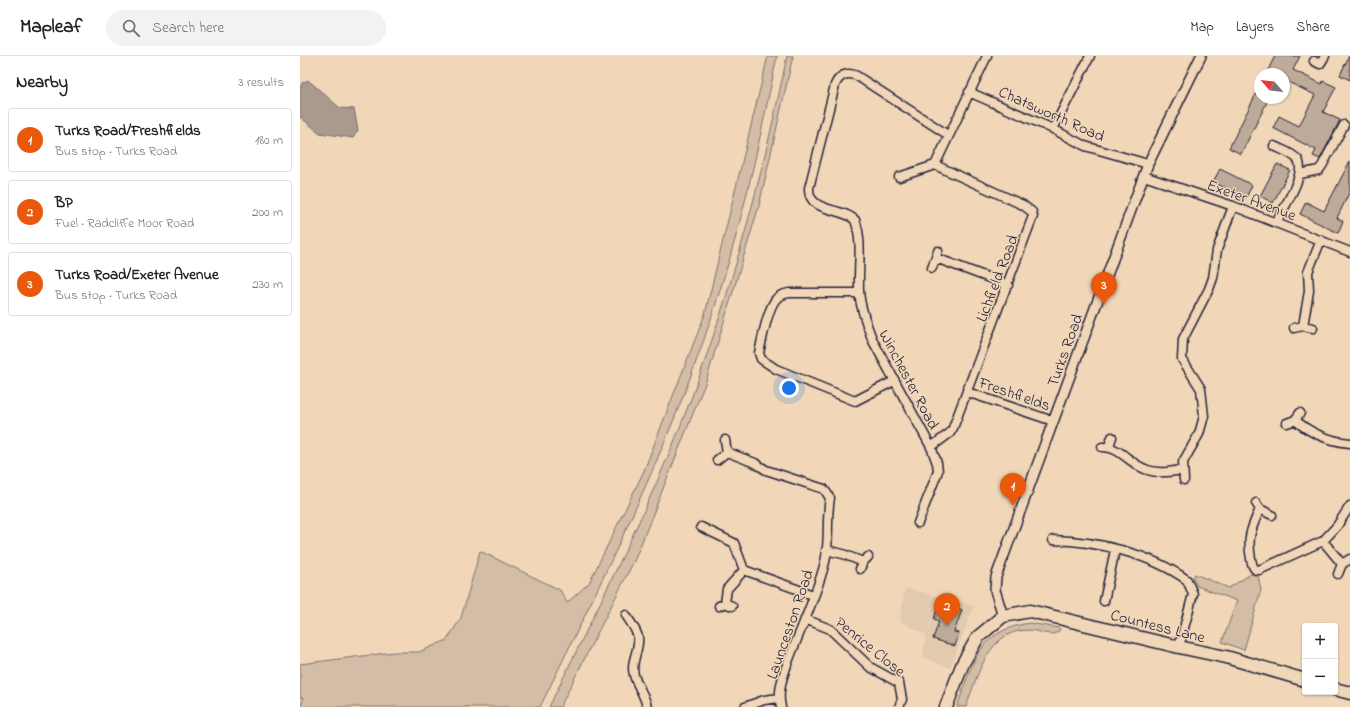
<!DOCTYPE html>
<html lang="en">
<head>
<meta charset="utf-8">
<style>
  body { margin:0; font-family:"Indie Flower",sans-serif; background:#f2f2f2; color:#202124 }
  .controls { position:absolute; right:12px; bottom:12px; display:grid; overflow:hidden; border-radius:4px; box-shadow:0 1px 3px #0004 }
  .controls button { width:36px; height:36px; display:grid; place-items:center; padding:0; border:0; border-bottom:1px solid #e0e0e0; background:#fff; color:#202124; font:20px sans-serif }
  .compass { position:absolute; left:954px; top:12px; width:36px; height:36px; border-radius:50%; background:#fff; box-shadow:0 1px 3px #0004; rotate:298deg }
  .you { position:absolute; left:489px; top:332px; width:14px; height:14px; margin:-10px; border:3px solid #fff; border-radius:50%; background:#1a73e8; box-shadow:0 0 0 6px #1a73e833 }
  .badge { display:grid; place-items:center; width:26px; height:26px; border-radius:50%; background:#ea580c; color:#fff; font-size:13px; font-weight:700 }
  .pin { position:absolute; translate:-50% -33px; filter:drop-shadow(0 1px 2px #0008) }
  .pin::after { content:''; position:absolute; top:21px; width:14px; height:12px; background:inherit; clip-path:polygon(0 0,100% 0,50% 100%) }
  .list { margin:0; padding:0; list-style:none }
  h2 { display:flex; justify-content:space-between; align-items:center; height:52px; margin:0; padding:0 16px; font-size:17px }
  h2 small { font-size:13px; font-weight:400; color:#757577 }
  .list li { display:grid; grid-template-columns:26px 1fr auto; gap:12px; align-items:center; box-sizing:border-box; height:64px; margin:0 8px 8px; padding:0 8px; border:1px solid #e0e0e0; border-radius:4px }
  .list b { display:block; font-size:15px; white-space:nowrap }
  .list p { margin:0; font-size:13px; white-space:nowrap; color:#757577 }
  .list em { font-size:13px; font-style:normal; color:#757577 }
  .icon { flex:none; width:22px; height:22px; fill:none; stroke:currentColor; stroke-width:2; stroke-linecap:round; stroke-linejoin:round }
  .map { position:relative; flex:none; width:1050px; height:651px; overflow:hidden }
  header { display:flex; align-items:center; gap:24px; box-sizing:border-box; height:56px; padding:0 20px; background:#fff; border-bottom:1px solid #e0e0e0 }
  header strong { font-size:19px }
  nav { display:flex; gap:22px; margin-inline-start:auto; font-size:14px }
  .search { width:280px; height:36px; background:#f2f2f2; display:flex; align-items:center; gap:10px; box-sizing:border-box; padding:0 14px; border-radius:22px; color:#757577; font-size:15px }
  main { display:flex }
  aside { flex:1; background:#fff }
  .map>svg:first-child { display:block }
  .built { fill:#e2caaf }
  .green { fill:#d3bda6; stroke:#7a7070 }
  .water { fill:#aa998d; stroke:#74696c }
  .building { fill:#beaa99; stroke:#22223b }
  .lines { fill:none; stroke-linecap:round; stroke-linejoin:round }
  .minor-casing { stroke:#22223b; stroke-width:11 }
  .tertiary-casing { stroke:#22223b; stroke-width:12 }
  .primary-casing { stroke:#22223b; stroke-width:15 }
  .minor { stroke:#f1d7b8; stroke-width:8 }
  .tertiary { stroke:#f1d7b8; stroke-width:9 }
  .primary { stroke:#f1d7b8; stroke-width:12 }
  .labels { text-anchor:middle; stroke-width:3; stroke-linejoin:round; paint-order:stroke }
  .street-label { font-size:16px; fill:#22223b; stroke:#f1d7b8 }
</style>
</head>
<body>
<header>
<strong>Mapleaf</strong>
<div class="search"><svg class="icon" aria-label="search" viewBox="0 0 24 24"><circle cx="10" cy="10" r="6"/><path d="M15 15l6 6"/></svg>Search here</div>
<nav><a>Map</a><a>Layers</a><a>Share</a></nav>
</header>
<main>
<aside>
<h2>Nearby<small>3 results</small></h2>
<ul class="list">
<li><span class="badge">1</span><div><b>Turks Road/Freshfields</b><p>Bus stop · Turks Road</p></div><em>180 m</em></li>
<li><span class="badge">2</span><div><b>BP</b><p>Fuel · Radcliffe Moor Road</p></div><em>200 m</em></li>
<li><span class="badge">3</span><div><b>Turks Road/Exeter Avenue</b><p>Bus stop · Turks Road</p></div><em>230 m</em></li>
</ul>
</aside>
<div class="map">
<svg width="1050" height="651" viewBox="0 0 1050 651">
  <rect width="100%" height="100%" fill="#f1d7b8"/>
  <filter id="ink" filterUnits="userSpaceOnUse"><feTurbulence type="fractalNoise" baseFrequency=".025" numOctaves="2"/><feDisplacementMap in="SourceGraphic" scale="8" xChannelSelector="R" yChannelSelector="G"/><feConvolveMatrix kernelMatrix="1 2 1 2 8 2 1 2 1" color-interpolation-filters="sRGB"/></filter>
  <g filter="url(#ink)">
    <!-- built -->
    <path class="built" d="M605 532 674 550 650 612 623 601 626 579 600 565Z"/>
    <!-- green -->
    <path class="green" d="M468 0H477C461 78 445 155 421 231 377 377 307 514 240 651H1L3 642H0V608L94 596H119L147 584 161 562 180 495 260 534 267 547 289 527 343 417 405 258Z
      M487 0H493L459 150 406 325 335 503 260 651H249C298 550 351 449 391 343 433 231 463 117 487 0Z
      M895 518 929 532 951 518 958 519 961 534 944 594 922 586 937 545 897 530 893 521Z
      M729 567 759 572 760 574C754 581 744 577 737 575 690 567 678 618 666 651H657C673 607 676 576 729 567Z"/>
    <!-- water -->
    <path class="water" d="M8 24 40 52 54 53 58 74 53 82 20 77 0 61V32L2 27Z"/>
    <!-- building -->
    <path class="building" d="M975 0H1000L993 14 1022 28 1023 25 1036 31 1023 56 1040 64 1020 103 1013 100 1016 94 973 72 979 60 999 70 1015 39 984 24V18H966Z
      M1049 0H1050V24L1040 19Z
      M960 30V42H969L941 98 929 92Z
      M1050 105V135L1037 162 1043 165 1038 177 1000 158 1006 146 1024 155Z
      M977 108 990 114 973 147 960 140Z
      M920 113 952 129 946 142 913 126Z
      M645 549 662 554 654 576 659 577 655 590 633 583 639 565 634 563 638 550 644 552Z"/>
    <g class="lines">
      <defs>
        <path id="minor" d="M1014 5 1020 8 1025 0
          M669 36 753 73 785 90 848 108
          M753 73 790 0
          M974 90C982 94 993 97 998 104 1007 118 982 154 976 167
          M635 109 687 0
          M1000 118 1019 114 1022 110 1044 69
          M844 120 933 150 1050 196
          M599 121 635 109
          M636 202 708 229
          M632 212 638 195
          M559 237H489C485 238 481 238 477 242 468 250 462 284 459 297L461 303 476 313 555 345 594 325
          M1003 270 1009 235 1008 216 1021 184
          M994 272 1003 270 1013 272
          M667 336 753 365
          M995 364C1010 377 1030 385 1050 387
          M987 367 995 364 1000 357
          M809 390 812 381
          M631 391 650 377 653 372 733 160 732 156 723 149 635 109
          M802 391C819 390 829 407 845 413 857 418 870 416 882 414
          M427 396 455 407 466 414 524 433 530 442C526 463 530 485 525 506 517 539 500 574 488 606 483 620 477 636 481 651
          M417 404 427 396 425 384
          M884 424 883 406 899 378 904 360 901 333 882 303 883 283 909 233 913 222 917 194 933 150
          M956 447 960 453 972 459
          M960 453C951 473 947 481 951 503 952 507 952 511 956 514H959L1023 485 1037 470 1050 450
          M618 467 638 415 637 407 631 391 573 285C567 270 560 251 559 235 558 212 563 185 555 164 542 151 508 157 509 132L535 29C539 20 546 15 557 20L648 79
          M401 471 434 487 444 514 513 539
          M753 484C797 485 851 498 887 524L893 538 879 591
          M1023 485 1042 508
          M526 494 543 498 563 506
          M560 513 563 506 568 501
          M1038 518 1042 508 1050 503
          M804 545 815 494
          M425 547 427 533 444 514
          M419 550 425 547 432 550
          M326 559C330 566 336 573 338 581 340 594 330 605 334 619 337 630 345 639 347 651
          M505 563 530 573 570 611 599 627 602 643 599 651
          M445 651 464 644 479 642"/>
        <path id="tertiary" d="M703 560 695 534 696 521 848 108 901 0"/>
        <path id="primary" d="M1035 633 1050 637
          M646 651 663 607 678 581 703 560 730 555 879 591 926 601 1005 624"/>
      </defs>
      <!-- minor casing -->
      <use href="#minor" class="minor-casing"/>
      <!-- tertiary casing -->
      <use href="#tertiary" class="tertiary-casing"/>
      <!-- primary casing -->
      <use href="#primary" class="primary-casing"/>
      <!-- minor -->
      <use href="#minor" class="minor"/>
      <!-- tertiary -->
      <use href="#tertiary" class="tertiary"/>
      <!-- primary -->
      <use href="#primary" class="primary"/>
    </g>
  </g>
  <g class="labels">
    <!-- street labels -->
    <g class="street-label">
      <text transform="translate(752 57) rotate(24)" y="6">Chatsworth Road</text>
      <text transform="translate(952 143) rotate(20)" y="6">Exeter Avenue</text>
      <text transform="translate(696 222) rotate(-69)" y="6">Lichfield Road</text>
      <text transform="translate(764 294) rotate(-70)" y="6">Turks Road</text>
      <text transform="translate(610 323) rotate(62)" y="6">Winchester Road</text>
      <text transform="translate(715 337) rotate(19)" y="6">Freshfields</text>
      <text transform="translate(489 568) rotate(-71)" y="6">Launceston Road</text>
      <text transform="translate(858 569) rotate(14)" y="6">Countess Lane</text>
      <text transform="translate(571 590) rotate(39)" y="6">Penrice Close</text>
    </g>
  </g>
</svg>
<div class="controls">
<button>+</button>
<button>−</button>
</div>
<svg class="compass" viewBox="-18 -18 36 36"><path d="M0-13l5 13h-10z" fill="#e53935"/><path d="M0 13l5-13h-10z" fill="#757577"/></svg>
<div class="you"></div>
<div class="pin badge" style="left:713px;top:450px">1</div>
<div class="pin badge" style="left:647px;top:570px">2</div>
<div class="pin badge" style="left:804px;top:249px">3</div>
</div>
</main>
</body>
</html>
